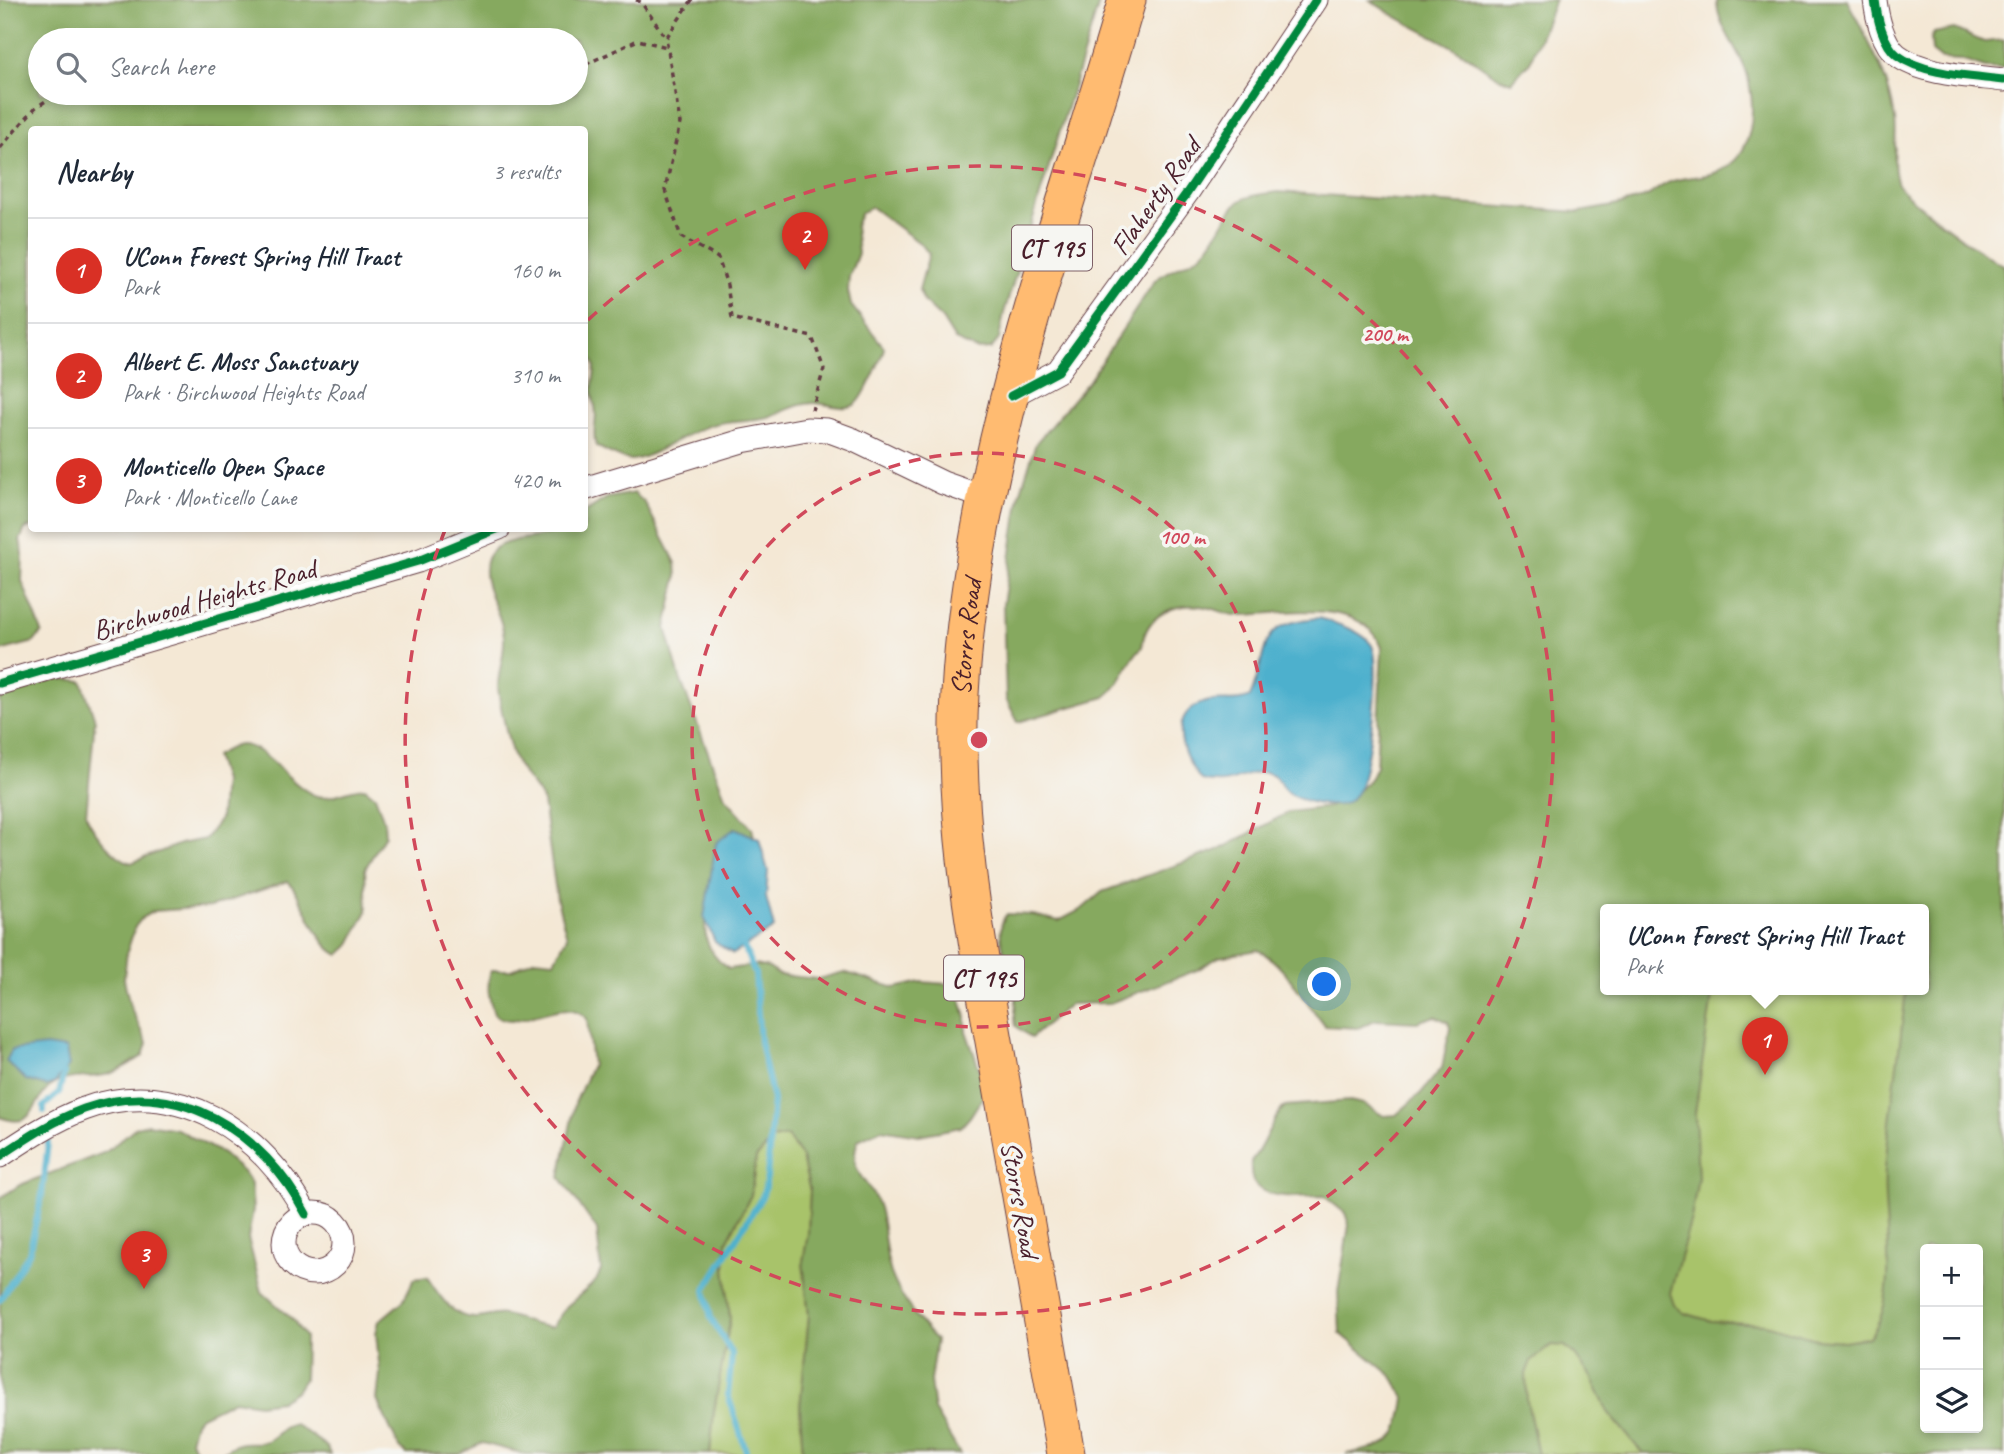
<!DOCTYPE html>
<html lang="en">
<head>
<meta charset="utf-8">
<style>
  body { margin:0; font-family:Caveat,sans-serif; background:#f2f2f3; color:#1f2937 }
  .controls { position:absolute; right:21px; bottom:21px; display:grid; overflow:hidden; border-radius:7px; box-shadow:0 4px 10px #0003 }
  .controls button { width:63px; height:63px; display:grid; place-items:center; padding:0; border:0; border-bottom:2px solid #e0e1e3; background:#fff; color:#1f2937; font:35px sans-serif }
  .you { position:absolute; left:1325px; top:985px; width:24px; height:24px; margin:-18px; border:5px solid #fff; border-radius:50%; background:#1a73e8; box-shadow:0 0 0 10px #1a73e833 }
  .badge { display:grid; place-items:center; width:46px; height:46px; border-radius:50%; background:#d93025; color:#fff; font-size:23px; font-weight:700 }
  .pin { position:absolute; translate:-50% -58px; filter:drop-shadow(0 2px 4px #0008) }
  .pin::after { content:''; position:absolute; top:37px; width:24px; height:21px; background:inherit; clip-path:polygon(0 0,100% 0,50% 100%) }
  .popup { position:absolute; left:1600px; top:904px; width:329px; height:91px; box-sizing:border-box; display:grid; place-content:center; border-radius:7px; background:#fff; filter:drop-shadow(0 2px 5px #0005); font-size:23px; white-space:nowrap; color:#747a83 }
  .popup b { font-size:26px; color:#1f2937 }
  .popup::after { content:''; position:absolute; left:50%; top:100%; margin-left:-14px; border:14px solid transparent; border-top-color:#fff }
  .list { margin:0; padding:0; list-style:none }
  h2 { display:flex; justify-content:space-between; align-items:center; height:91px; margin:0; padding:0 28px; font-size:30px }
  h2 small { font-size:23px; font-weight:400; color:#747a83 }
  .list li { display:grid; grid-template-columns:46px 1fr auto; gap:21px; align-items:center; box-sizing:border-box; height:105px; padding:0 28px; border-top:2px solid #e0e1e3 }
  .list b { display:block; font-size:26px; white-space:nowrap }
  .list p { margin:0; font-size:23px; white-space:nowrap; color:#747a83 }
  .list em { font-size:23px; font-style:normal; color:#747a83 }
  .icon { flex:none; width:38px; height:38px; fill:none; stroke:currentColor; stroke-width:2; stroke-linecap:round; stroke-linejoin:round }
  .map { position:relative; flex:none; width:2004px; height:1454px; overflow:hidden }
  .search { position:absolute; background:#fff; box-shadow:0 4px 10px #0003; left:28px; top:28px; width:560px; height:77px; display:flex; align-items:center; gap:18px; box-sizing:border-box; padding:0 24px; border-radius:38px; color:#747a83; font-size:26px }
  .panel { position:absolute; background:#fff; box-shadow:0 4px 10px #0003; left:28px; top:126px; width:560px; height:406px; border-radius:7px }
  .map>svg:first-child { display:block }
  .green { fill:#a8c36a; stroke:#79714a; stroke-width:2; fill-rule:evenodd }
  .forest { fill:#86a95e; stroke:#686444; stroke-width:2; fill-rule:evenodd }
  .water { fill:#4eb0cd; stroke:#4c687c; stroke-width:2 }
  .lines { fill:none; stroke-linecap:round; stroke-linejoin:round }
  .stream { stroke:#4eb0cd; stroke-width:6 }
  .street-casing { stroke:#643d44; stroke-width:25 }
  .primary-casing { stroke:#643d44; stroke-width:39 }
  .path { stroke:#643d44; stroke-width:3.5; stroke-dasharray:5 5; stroke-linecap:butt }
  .street { stroke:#fff; stroke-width:23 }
  .primary { stroke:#ffbb71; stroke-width:37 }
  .cycleway-casing { stroke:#f6f6f2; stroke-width:13 }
  .cycleway { stroke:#00873e; stroke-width:9 }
  .ring { fill:none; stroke:#d1495b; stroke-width:3.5; stroke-dasharray:12 9 }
  .labels { text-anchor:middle; stroke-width:7; stroke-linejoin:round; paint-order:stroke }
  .shield { fill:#f6f6f2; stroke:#7e6067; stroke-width:2 }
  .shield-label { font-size:26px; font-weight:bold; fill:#4a1f2b }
  .street-label { font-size:28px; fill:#4a1f2b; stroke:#f6f6f2 }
  .centre { fill:#d1495b; stroke:#f6f6f2; stroke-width:3.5 }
  .ring-label { font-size:21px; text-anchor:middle; font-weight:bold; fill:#d1495b; stroke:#f6f6f2; stroke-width:7; stroke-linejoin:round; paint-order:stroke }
</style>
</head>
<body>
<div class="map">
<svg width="2004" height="1454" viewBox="0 0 2004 1454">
  <rect width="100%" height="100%" fill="#f6f6f2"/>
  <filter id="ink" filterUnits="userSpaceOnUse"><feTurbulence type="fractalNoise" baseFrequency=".0143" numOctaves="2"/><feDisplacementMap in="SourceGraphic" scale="14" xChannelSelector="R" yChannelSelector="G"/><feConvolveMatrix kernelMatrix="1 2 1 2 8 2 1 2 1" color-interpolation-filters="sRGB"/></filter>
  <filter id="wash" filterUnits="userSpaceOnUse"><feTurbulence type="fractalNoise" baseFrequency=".00686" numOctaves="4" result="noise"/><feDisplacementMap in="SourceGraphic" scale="28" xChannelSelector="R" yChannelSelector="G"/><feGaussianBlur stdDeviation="1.57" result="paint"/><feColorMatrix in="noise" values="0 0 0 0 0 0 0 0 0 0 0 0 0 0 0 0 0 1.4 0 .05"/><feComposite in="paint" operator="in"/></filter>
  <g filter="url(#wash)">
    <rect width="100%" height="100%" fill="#f4e8d5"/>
    <!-- green -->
    <path class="green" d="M2004 635V1454H1517L1549 900ZM1606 909H1924V989H1606ZM1925 1249H1978V1428H1925Z
      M787 1136 802 1158 810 1191 808 1234 803 1262 809 1315 800 1408 803 1454H710L714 1411 730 1319 725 1267 727 1241 751 1195 756 1158 773 1139Z"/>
    <!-- forest -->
    <path class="forest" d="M0 0H1100L1004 313 999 339 991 349 978 350 955 340 942 319 924 302 919 290 929 254 921 244 871 207 860 214 855 226 858 253 849 277 848 291 851 305 884 347C883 356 864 398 856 404 845 412 827 403 814 403 798 403 784 412 768 417 751 421 732 420 715 424 690 429 650 460 631 460 619 459 606 451 596 446 591 431 598 421 595 407 594 401 592 398 592 391 593 372 601 366 585 351L584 130H32V526L25 529 20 540 23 554 22 581 42 632 34 642 0 651ZM40 40H576V93H40Z
      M1370 0H1555L1530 62 1511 82C1490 76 1475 59 1456 49 1427 32 1397 20 1370 0Z
      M1717 0H1847C1866 38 1890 76 1895 120 1898 140 1890 164 1898 184 1903 196 1989 260 2004 265V1454H1643L1608 1412 1591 1377 1575 1355 1565 1346 1552 1345 1531 1361 1526 1374 1527 1401 1538 1454H1346C1390 1445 1398 1446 1405 1398L1391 1375 1340 1333 1338 1292 1349 1225 1345 1213 1324 1196C1305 1196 1266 1201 1254 1183 1250 1177 1251 1167 1251 1161 1266 1144 1269 1122 1285 1106L1350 1101 1363 1104 1384 1116 1396 1115 1421 1093 1442 1068 1450 1028 1448 1022 1435 1016 1417 1022 1375 1020 1358 1028 1325 1026C1307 1004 1282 961 1258 950L1219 957 1197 970 1110 1003 1070 1004 1031 1038 1016 1026C1013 1015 1017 1004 1016 993 1015 971 989 934 1007 914L1033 915 1059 921 1082 909 1102 892 1221 849 1289 812 1329 807 1352 797 1370 779 1376 766 1382 648C1364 595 1278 615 1236 615 1226 615 1220 610 1210 608 1179 600 1145 613 1142 647 1126 662 1123 684 1105 697L1018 722 1006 699 1003 604 1020 494 1036 443 1088 382 1154 282C1168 267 1187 266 1201 254 1217 241 1227 209 1240 201 1251 194 1265 194 1278 192L1579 212C1602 208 1625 205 1647 196 1655 192 1661 185 1670 182 1685 176 1702 178 1717 172 1756 157 1756 107 1747 74 1740 50 1716 25 1717 0ZM1606 909H1924V989H1906C1900 1050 1890 1109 1885 1170 1881 1218 1903 1296 1869 1337L1844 1341 1816 1339 1765 1324 1711 1321 1684 1313 1674 1305 1670 1293 1691 1219 1698 1178 1695 1113 1713 989H1606ZM1925 1249H1978V1428H1925Z
      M1954 29 1984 42 2004 40V69L1985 68 1961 60 1942 59 1932 51 1931 38 1934 33Z
      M634 493 645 503 676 563 677 577 666 628 680 678 725 797 752 828 755 841 722 861C711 900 687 941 729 969L756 965 769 968 779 975 818 979 844 972 895 988 921 982 948 984 959 992 966 1017V1031L984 1082V1095L970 1117 961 1127 919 1135 881 1129 858 1140C846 1176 871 1179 879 1208 885 1229 884 1252 891 1273 900 1297 918 1321 936 1340L930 1381 934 1410 960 1454H803L800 1408 809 1315 803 1262 808 1234 810 1191 802 1158 787 1136 773 1139 756 1158 751 1195 727 1241 725 1267 730 1319 714 1411 710 1454H524L482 1443 460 1454H407L399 1447 377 1400 380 1373 376 1333 379 1321 403 1301 414 1279 427 1277C438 1294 453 1319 476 1318 485 1318 495 1313 504 1315 521 1318 534 1327 552 1327L566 1307 596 1281 601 1270 597 1230 560 1177 575 1103 592 1065 587 1019C565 991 518 1035 494 1014 489 998 486 987 491 970H511L535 959 554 961 567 937 557 900 543 802C536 785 520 774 514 758 509 746 498 697 498 685 499 668 505 654 504 637 503 618 490 600 486 581 477 536 522 542 548 534 563 530 569 529 584 528L585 512 607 498Z
      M55 678 82 681 95 720 86 815C94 833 112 856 131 863L180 844 205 839 220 819 223 781 215 756C222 753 232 745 240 745 264 743 291 788 317 796 332 800 349 788 365 788L375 796 384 821 385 835 365 869 367 911 349 946 339 955C316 945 306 901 288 881L211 907 154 911 143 917 135 927 127 952 124 979 130 1006 147 1043 143 1056C132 1062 121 1071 109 1074 92 1079 69 1075 54 1084 31 1098 38 1132 0 1117V699Z
      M148 1124 177 1129 223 1154 243 1172 251 1184 253 1210 248 1238 262 1292 293 1320 305 1337 304 1379 297 1390 280 1401 259 1404 234 1400 199 1417 195 1422 190 1441 199 1454H0V1198L20 1185 106 1152 136 1127Z
      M295 1424 327 1447 330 1454H221C244 1434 252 1449 270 1439 279 1433 284 1425 295 1424Z"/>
    <!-- water -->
    <path class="water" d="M1319 618C1335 624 1360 629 1371 644 1383 660 1368 772 1358 791 1355 796 1348 803 1343 804 1328 808 1297 801 1286 791 1279 784 1279 775 1268 773 1247 768 1234 789 1201 780 1182 758 1165 712 1206 702 1220 698 1238 704 1250 697 1271 649 1253 623 1319 618Z
      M735 828 759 839 768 871 766 897 774 928 733 954 715 942 704 917 716 843Z
      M46 1046 66 1049 69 1066 55 1083 46 1086 26 1080 6 1061 12 1050Z"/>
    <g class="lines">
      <!-- stream -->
      <path class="stream" d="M744 947 755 974 760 1042 773 1100 767 1177 763 1195 705 1290 711 1318 732 1354 728 1395 747 1454
        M44 1111V1106L59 1093 64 1073
        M0 1300 29 1253 42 1195 48 1143"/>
    </g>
  </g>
  <g filter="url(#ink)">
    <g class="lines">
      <defs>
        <path id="street" d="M1875 0C1877 17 1883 44 1897 55 1923 75 1973 76 2004 80
          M1011 396 1058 371 1187 193 1316 0
          M584 489 742 441 807 429 827 430 854 440 943 483 986 498
          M0 683 418 561 499 528
          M0 1156C27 1138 54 1120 84 1109 178 1075 263 1132 306 1214
          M284 1243a30 30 0 1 1 60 0a30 30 0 1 1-60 0Z"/>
        <g id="primary">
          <path id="s1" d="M1066 1454C1043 1324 1021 1194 998 1064 977 944 953 818 960 694 973 456 1061 227 1127 0"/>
        </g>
      </defs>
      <!-- street casing -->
      <use href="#street" class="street-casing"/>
      <!-- primary casing -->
      <use href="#primary" class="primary-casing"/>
      <!-- path -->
      <path class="path" d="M636 0 641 2 666 38
        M692 0 666 38 680 123 665 190 681 237 718 258 727 285 732 318 812 337 824 369 812 410
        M439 40 462 37 474 40
        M576 66H582L638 40 667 47
        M0 148 35 108 58 93"/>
      <!-- street -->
      <use href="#street" class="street"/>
      <!-- primary -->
      <use href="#primary" class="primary"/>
      <defs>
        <path id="cycleway" d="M1875 0C1877 17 1883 44 1897 55 1923 75 1973 76 2004 80
          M1011 396 1058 371 1187 193 1316 0
          M0 683 418 561 499 528
          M0 1156C27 1138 54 1120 84 1109 178 1075 263 1132 306 1214"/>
      </defs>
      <!-- cycleway casing -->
      <use href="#cycleway" class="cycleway-casing"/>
      <!-- cycleway -->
      <use href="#cycleway" class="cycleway"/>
    </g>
  </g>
  <!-- distance rings -->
  <g class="ring">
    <circle cx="979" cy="740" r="287"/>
    <path d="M588 320A574 574 0 1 1 445 530"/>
  </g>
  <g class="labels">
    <!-- shield labels -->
    <g class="shield">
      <rect x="1012" y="225.5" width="80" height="45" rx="5"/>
      <rect x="944" y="955.5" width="80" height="45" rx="5"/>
    </g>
    <g class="shield-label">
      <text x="1052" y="257">CT 195</text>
      <text x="984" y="987">CT 195</text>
    </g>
    <!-- street labels -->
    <g class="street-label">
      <text transform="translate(1155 196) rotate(-55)" y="10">Flaherty Road</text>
      <text transform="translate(204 599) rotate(-16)" y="10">Birchwood Heights Road</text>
      <text dy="10" stroke="none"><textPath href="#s1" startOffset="826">Storrs Road</textPath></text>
      <text transform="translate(1021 1199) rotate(80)" y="10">Storrs Road</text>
    </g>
  </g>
  <circle cx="979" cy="740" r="10" class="centre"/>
  <g class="ring-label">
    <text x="1385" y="341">200 m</text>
    <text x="1182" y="544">100 m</text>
  </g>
</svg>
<div class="controls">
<button>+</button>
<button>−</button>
<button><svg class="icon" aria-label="layers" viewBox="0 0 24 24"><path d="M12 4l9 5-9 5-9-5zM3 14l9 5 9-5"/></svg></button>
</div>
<div class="you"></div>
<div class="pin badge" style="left:1765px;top:1075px">1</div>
<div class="popup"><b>UConn Forest Spring Hill Tract</b>Park</div>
<div class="pin badge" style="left:805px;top:270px">2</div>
<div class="pin badge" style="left:144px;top:1289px">3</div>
<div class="search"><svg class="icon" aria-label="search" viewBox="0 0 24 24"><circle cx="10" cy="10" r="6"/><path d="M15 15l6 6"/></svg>Search here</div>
<section class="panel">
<h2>Nearby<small>3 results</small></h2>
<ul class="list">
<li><span class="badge">1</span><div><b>UConn Forest Spring Hill Tract</b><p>Park</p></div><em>160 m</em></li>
<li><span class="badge">2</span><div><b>Albert E. Moss Sanctuary</b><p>Park · Birchwood Heights Road</p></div><em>310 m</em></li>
<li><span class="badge">3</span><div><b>Monticello Open Space</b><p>Park · Monticello Lane</p></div><em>420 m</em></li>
</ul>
</section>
</div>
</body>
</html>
